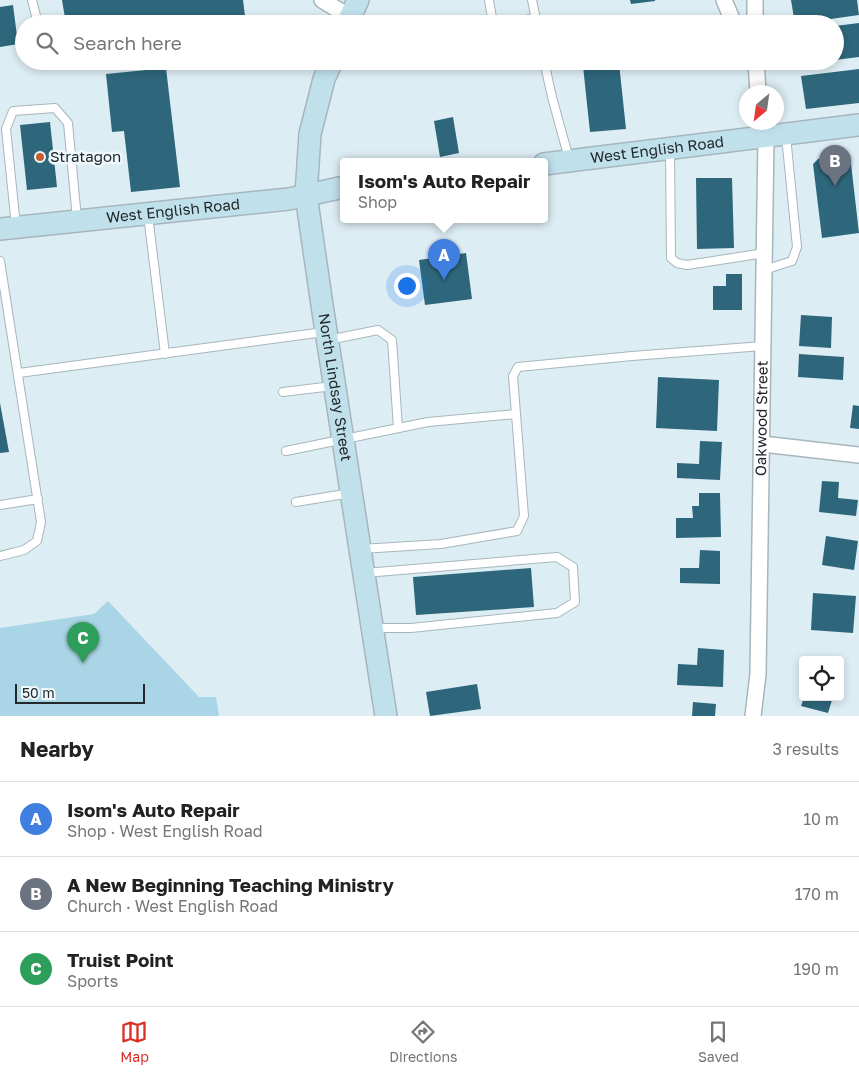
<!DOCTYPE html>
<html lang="en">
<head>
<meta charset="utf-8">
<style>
  body { margin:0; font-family:"Golos Text",sans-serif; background:#f2f2f2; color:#222 }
  .controls { position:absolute; right:15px; bottom:15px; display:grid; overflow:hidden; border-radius:5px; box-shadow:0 2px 8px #0003 }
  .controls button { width:45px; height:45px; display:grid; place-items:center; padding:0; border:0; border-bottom:1px solid #e0e0e0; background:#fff; color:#222; font:25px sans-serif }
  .compass { position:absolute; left:739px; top:85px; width:45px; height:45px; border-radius:50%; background:#fff; box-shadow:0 2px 8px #0003; rotate:209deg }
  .scale { position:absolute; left:15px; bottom:12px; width:130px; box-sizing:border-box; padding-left:5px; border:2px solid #22282a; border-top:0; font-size:14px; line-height:18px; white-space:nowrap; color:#22282a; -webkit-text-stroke:4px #eff9fd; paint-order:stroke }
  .you { position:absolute; left:406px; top:285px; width:18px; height:18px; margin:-12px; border:4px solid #fff; border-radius:50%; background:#1a73e8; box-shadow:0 0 0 8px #1a73e833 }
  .badge { display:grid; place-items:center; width:32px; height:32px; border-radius:50%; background:#d93025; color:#fff; font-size:16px; font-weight:700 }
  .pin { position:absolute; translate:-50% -41px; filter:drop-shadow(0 1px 2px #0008) }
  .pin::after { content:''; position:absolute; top:26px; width:18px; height:15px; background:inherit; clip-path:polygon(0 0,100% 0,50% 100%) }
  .popup { position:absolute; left:340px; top:158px; width:208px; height:65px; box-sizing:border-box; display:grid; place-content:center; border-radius:5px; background:#fff; filter:drop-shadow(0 1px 4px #0005); font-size:16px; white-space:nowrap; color:#767676 }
  .popup b { font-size:19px; color:#222 }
  .popup::after { content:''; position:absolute; left:50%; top:100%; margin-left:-10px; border:10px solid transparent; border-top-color:#fff }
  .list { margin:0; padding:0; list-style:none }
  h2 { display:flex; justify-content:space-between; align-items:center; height:65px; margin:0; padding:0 20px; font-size:21px }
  h2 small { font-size:16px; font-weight:400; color:#767676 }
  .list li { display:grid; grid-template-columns:32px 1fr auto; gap:15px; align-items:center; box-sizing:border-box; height:75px; padding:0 20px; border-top:1px solid #e0e0e0 }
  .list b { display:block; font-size:19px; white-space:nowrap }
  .list p { margin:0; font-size:16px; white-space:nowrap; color:#767676 }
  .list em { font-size:16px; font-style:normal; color:#767676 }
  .icon { flex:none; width:28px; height:28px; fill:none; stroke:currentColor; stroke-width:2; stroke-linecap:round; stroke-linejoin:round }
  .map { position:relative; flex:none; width:859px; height:716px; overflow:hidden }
  .search { position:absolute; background:#fff; box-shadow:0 2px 8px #0003; left:15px; right:15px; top:15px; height:55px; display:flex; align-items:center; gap:12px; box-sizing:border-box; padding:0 18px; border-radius:28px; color:#767676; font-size:19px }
  .sheet { height:290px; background:#fff }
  nav { display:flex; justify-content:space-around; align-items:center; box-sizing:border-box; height:70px; border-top:1px solid #e0e0e0; background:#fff; font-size:14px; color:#767676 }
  nav a { display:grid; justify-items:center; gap:2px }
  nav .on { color:#d93025 }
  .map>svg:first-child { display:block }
  .green { fill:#a9d5e6 }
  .building { fill:#2e677b }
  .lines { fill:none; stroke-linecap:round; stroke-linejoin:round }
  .lane-casing { stroke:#a7b6bd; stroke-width:10 }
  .street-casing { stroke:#a7b6bd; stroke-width:18 }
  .secondary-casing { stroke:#a7b6bd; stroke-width:24 }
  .lane { stroke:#fff; stroke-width:8 }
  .street { stroke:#fff; stroke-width:15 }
  .secondary { stroke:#c0e1ec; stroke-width:21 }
  .poi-dot { fill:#c35e2c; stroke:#eff9fd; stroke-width:2 }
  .labels { text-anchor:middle; stroke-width:5; stroke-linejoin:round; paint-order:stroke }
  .street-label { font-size:15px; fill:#22282a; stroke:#eff9fd }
  .poi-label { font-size:15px; fill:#22282a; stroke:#eff9fd; text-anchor:start }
</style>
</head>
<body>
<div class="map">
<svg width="859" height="716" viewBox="0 0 859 716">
  <rect width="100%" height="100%" fill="#ddedf4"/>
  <!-- green -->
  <path class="green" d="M108 601 199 697H216L219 716H0V628L94 614Z"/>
  <!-- building -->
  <path class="building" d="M62 0H243L246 24H66Z
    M630 0H655V1L631 4Z
    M791 0H857L859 15 795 24Z
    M13 5 18 44 0 47V7Z
    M859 23V57L835 60V26Z
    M619 63 626 129 590 132 583 66Z
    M166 68 180 187 131 192 124 131 112 132 106 74Z
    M859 69V103L806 109 801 76Z
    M453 117 459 153 440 157 434 121Z
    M50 122 57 187 27 190 20 125Z
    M850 155 859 233 822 238 813 164 818 159Z
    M696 178H732L734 248 697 249Z
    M466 253 472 299 425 305 419 260Z
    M726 274H742V310H713V286H726Z
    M801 315 832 317 831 348 799 346Z
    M799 354 844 357 843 380 798 377Z
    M658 377 719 380 717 431 656 428Z
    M0 403 9 452 0 453Z
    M853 405 859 406V429L850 428Z
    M700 441 722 442 720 480 677 478V463L699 464Z
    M822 481 839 482 838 498 858 500 856 516 819 512Z
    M699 493H720L721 537 676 538V518H693L692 506H699Z
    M826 536 858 541 854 570 822 565Z
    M700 550 720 551V584L680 583V568H699Z
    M531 568 534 607 416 615 413 577Z
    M813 593 856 596 853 633 811 630Z
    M698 648 724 650 723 687 677 685 678 664 697 665Z
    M477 684 481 709 430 716 426 692Z
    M804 697H833L828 713 801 706Z
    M693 702 716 704 715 716H692Z"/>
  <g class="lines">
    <defs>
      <path id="lane" d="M32 0 38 24
        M489 0 493 24
        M532 0 537 24
        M515 24 535 17
        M544 61 552 97 569 159
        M670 149 671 258 677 263 687 265 765 253
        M148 215 165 354
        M16 226 6 129 13 111 55 108 68 123 77 219
        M0 261 41 522 37 541 24 550 0 556
        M764 270 792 261 797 247 786 136
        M328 340 378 330 392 340 398 428
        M19 373 324 332
        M283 392 333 386
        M286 451 428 422 516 414
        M296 502 351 493
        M0 505 38 499
        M361 549 441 544 517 531 524 516 513 376 518 367 632 356 763 346
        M365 573 557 557 573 567 575 602 557 613 411 628H375"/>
      <g id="street">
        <path d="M322 0 350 17"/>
        <path d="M724 0 734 24"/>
        <path d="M755 0V24"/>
        <path d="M756 61 758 92"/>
        <path d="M762 444 859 455"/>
        <path id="s1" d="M753 716 758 674 766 137 764 122"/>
      </g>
      <g id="secondary">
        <path d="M347 24 358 0"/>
        <path id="s2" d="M332 61 324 79 310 134 306 195 322 305 386 716"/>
        <path id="s3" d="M544 164 859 125"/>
        <path id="s4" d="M0 229 289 199 344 187"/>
      </g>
    </defs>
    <!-- lane casing -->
    <use href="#lane" class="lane-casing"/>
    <!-- street casing -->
    <use href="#street" class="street-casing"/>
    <!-- secondary casing -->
    <use href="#secondary" class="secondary-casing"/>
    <!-- lane -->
    <use href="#lane" class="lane"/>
    <!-- street -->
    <use href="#street" class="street"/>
    <!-- secondary -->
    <use href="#secondary" class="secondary"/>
  </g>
  <!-- markers -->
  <circle class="poi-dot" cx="40" cy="157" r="5"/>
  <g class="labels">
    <!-- street labels -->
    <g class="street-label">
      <text dy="5" stroke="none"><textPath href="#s3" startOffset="114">West English Road</textPath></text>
      <text dy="5" stroke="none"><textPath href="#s4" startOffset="174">West English Road</textPath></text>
      <text dy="5" stroke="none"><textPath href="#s2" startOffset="332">North Lindsay Street</textPath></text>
      <text dy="5" stroke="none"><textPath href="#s1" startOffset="298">Oakwood Street</textPath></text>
    </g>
    <!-- poi labels -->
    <g class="poi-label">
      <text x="50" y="162">Stratagon</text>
    </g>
  </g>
</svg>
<div class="controls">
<button><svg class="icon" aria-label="locate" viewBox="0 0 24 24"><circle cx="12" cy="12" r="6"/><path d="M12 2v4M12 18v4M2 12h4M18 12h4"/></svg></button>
</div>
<svg class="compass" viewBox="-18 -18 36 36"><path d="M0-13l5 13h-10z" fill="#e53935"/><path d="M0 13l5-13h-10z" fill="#767676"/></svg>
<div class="scale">50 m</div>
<div class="you"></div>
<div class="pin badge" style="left:444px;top:280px;background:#3f7fe0">A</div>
<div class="popup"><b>Isom's Auto Repair</b>Shop</div>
<div class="pin badge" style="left:835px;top:186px;background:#6b7280">B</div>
<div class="pin badge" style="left:83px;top:663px;background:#2e9e5b">C</div>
<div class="search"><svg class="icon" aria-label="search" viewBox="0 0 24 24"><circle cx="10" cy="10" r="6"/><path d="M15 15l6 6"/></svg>Search here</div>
</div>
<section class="sheet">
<h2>Nearby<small>3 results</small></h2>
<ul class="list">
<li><span class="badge" style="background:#3f7fe0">A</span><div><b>Isom's Auto Repair</b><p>Shop · West English Road</p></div><em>10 m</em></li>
<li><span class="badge" style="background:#6b7280">B</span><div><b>A New Beginning Teaching Ministry</b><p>Church · West English Road</p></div><em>170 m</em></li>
<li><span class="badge" style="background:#2e9e5b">C</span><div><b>Truist Point</b><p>Sports</p></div><em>190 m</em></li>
</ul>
</section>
<nav>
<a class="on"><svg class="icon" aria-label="map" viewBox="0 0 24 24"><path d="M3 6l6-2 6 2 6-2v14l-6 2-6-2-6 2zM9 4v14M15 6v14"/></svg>Map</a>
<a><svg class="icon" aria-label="directions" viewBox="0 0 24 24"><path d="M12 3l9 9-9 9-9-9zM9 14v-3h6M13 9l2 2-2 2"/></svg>Directions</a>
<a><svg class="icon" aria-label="saved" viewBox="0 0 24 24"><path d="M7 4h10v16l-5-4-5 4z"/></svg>Saved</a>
</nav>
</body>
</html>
